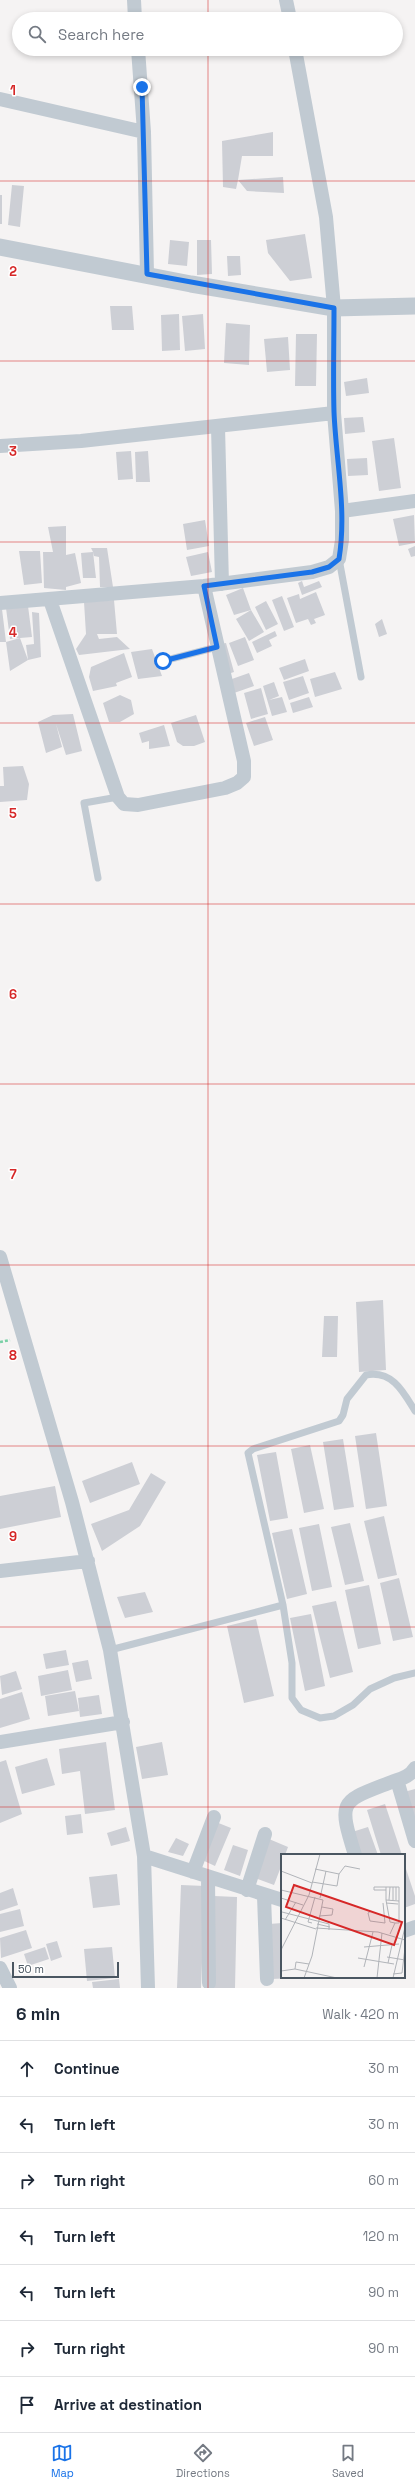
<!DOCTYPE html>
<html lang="en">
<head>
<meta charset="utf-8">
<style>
  body { margin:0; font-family:"Space Grotesk",sans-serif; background:#f2f2f3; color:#1f2937 }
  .scale { position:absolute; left:12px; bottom:10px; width:107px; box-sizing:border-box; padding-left:4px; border:2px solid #4a5661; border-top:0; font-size:11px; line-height:14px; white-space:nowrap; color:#4a5661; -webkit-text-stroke:3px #fff; paint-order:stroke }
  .stop { position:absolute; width:12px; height:12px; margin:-9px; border:3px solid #1a73e8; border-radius:50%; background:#fff }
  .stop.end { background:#1a73e8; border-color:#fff; box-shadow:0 1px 4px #0008 }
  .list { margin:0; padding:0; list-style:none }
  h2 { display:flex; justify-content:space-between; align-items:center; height:52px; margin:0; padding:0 16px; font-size:17px }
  h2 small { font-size:13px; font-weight:400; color:#747a83 }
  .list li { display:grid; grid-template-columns:26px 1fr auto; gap:12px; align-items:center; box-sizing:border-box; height:56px; padding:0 16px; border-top:1px solid #e0e1e3 }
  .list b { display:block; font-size:15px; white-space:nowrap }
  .list em { font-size:13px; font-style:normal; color:#747a83 }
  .icon { flex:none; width:22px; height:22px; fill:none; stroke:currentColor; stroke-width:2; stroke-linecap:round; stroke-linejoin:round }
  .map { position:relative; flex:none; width:415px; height:1988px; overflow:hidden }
  .search { position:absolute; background:#fff; box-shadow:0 2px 6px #0003; left:12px; right:12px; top:12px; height:44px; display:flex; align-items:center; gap:10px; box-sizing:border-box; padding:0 14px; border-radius:22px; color:#747a83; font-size:15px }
  .sheet { height:444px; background:#fff }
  nav { display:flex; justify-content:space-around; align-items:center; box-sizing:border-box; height:56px; border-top:1px solid #e0e1e3; background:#fff; font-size:11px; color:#747a83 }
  nav a { display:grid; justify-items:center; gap:2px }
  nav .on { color:#1a73e8 }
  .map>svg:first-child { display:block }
  .building { fill:#cdcfd5 }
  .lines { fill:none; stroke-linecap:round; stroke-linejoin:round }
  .path { stroke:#7ad0a6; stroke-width:2.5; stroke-dasharray:3 2; stroke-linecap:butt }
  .service { stroke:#c1cad2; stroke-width:7 }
  .minor { stroke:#c1cad2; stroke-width:14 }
  .tertiary { stroke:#c1cad2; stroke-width:17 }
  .route { stroke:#1a73e8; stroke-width:5 }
  .grid { fill:none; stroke:#d62828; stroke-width:1; stroke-opacity:0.55 }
  .inset-road { fill:none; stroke:#b1b4b9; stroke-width:1 }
  .view { fill:#d62828; fill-opacity:0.15; stroke:#d62828; stroke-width:2 }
  .inset-edge { fill:none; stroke:#4a5661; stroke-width:2 }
  .grid-label { font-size:13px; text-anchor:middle; font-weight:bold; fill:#d62828; stroke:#fff; stroke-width:3; stroke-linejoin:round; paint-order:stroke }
</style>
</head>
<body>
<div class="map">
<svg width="415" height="1988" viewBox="0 0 415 1988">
  <rect width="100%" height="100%" fill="#f5f3f3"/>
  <!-- building -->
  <path class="building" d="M273 132V156H242L238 180 283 177 284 193 247 191 238 180 236 189 223 187 222 141Z
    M12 185 24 186 20 227 8 225Z
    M0 195H2V224H0Z
    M305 234 312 278 290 281 268 253 266 240Z
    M170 240 189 242 187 266 168 264Z
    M197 240H211L212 274 197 275Z
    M227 256H240L241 275 228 276Z
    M110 306H132L134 330H112Z
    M179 314 180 350 162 351 161 315Z
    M203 314 205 349 185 351 182 316Z
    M226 323 250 325 249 365 224 363Z
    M296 334H317L316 386H295Z
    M288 337 290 370 267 372 264 339Z
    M367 378 369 393 346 396 344 382Z
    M363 417 365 432 345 434 344 418Z
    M394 438 401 488 379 491 372 441Z
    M131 451 133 479 118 480 116 452Z
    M148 451 150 482H136L135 452Z
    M367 458 368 475 348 476 347 459Z
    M414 515 415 543 399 546 393 519Z
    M205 520 209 546 187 550 183 524Z
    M66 526V555L75 553 81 583 66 587V590L44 588 43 552H53L48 527Z
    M415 546V556L411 557 408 549Z
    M91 548H107L113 587H100L99 557 94 556 93 552 96 578H83L81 553 93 552Z
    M19 551H40L42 583 24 585Z
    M208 552 212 572 191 576 186 557Z
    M302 581 304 587 319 581 322 587 302 595 298 583Z
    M243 588 251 610 264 632 249 641 236 619 251 610 234 615 226 595Z
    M316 592 325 615 314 619 316 623 311 625 308 619 296 623 287 598 299 594 300 599Z
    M282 596 294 627 284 631 272 600Z
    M114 600 117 634H97L99 639 117 637 130 649 79 655 76 649 86 634 84 602Z
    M266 601 278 624 266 630 255 607Z
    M28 606 32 637 20 638 28 660 10 671 6 642 20 638 10 639 6 608Z
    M0 609H2L6 642H0Z
    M32 612 39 613 41 657 28 660 26 645 34 644Z
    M382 619 387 634 379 637 375 624Z
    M275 631 277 636 269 640 272 646 257 653 252 642Z
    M245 637 254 660 238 666 229 643Z
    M226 643 234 672 228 674 220 644Z
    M152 649 162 676 138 679 131 652Z
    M124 653 132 677 116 683 117 686 93 691 89 677 91 667Z
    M305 659 309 671 284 680 279 668Z
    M335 672 342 689 315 697 310 679Z
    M249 673 254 686 234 693 229 680Z
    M303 676 309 693 289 700 283 682Z
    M274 682 279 696 269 700 282 697 287 712 272 716 263 686Z
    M261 688 268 714 251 719 244 693Z
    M120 695 131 700 134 714 120 722H109L103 703Z
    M309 697 313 707 293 713 290 703Z
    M73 714 82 751 66 755 56 724 62 747 46 753 38 722 53 715Z
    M196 715 205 742 194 746H183L177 742 171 723Z
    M265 717 273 740 254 746 246 723Z
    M164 725 170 746 149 749V741L142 743 139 733Z
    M23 766 29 784 27 800 0 802V786H4L3 767Z
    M383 1300 386 1370 359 1372 356 1302Z
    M324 1316H338L337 1357H322Z
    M376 1433 387 1506 366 1509 355 1436Z
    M343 1439 354 1507 334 1510 323 1442Z
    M310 1445 324 1509 304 1513 291 1449Z
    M276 1452 288 1518 270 1521 257 1455Z
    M132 1462 140 1484 90 1503 82 1481Z
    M151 1473 166 1482 140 1526 102 1551 91 1524 129 1510Z
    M55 1486 61 1517 0 1529V1496Z
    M384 1516 397 1575 378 1579 364 1521Z
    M350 1523 364 1581 345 1585 331 1527Z
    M319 1524 332 1587 312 1591 299 1528Z
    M292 1529 307 1594 287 1599 272 1533Z
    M399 1578 413 1637 393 1641 380 1583Z
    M369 1585 381 1644 358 1649 345 1590Z
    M145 1592 153 1612 125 1618 117 1597Z
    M336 1601 353 1672 330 1678 312 1606Z
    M311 1614 325 1686 305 1691 290 1618Z
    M256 1619 274 1696 244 1703 227 1626Z
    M66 1650 69 1665 46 1669 43 1654Z
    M88 1660 92 1679 76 1682 72 1663Z
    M68 1670 72 1690 41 1696 38 1676Z
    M16 1671 22 1689 2 1695 0 1676Z
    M75 1691 79 1711 48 1716 45 1696Z
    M22 1692 30 1719 0 1728V1699Z
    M99 1695 102 1714 80 1717 78 1698Z
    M106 1742 115 1810 85 1814 80 1771 62 1774 59 1749Z
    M162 1742 168 1775 142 1779 136 1747Z
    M47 1758 55 1785 22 1794 15 1767Z
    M6 1760 22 1814 0 1823V1762Z
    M415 1789V1825L404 1792Z
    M385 1804 402 1855H381L367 1810Z
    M81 1814 83 1833 67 1835 65 1816Z
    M216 1822 231 1828 215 1866 200 1859Z
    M126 1827 130 1841 111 1846 107 1833Z
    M368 1827 378 1855H360L352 1832Z
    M176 1838 189 1844 183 1856 168 1852Z
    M269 1839 288 1847 285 1855H282V1864L274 1885 255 1878Z
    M233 1845 248 1850 240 1876 224 1870Z
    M404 1863 415 1896V1904L404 1908Z
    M117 1874 120 1905 93 1908 89 1877Z
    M181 1885 205 1886 201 1988H177Z
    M13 1888 18 1905 0 1911V1893Z
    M214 1896 237 1897 235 1988H212Z
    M20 1909 24 1926 0 1932V1914Z
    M282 1923V1977L293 1978 272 1979 269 1924Z
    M26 1930 32 1948 1 1958 0 1938Z
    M57 1941 62 1957 51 1961 46 1944Z
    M45 1947 49 1959 28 1966 24 1954Z
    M112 1947 115 1978 87 1981 84 1949Z
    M119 1979 120 1988H93L92 1982Z"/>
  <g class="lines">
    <!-- path -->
    <path class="path" d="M0 1342 10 1340"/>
    <!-- service -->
    <path class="service" d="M339 559 361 677
      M163 661 217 647
      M98 878 84 803 118 797
      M415 1411C403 1391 392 1370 366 1375L347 1399 343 1415 339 1421 253 1449 248 1453 283 1605 292 1663V1698L301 1710 320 1718 334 1716 353 1705 370 1689 394 1678 415 1673
      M110 1650 283 1605"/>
    <!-- minor -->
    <path class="minor" d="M134 0 135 19
      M286 0 290 19
      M138 49 144 132 147 274
      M0 99 144 132
      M218 427 222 584
      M0 446 81 441 334 413
      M342 511 415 501
      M50 600 118 797 124 804 138 805 225 788 237 783 244 777V761L204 586
      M0 603 204 586 312 572 329 567 339 559 342 540V511L334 413V308L326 217 295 49
      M0 1257 72 1502 110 1650 144 1856 148 1988
      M0 1571 88 1561
      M0 1742 123 1722
      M397 1780 415 1841
      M355 1855C337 1798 341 1802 394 1781 402 1779 411 1775 415 1768
      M144 1856 282 1900
      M193 1872 214 1817
      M208 1877 209 1983
      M247 1890 265 1834
      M264 1896 267 1979
      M404 1931 415 1927
      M0 1968 10 1988"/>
    <!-- tertiary -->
    <path class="tertiary" d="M0 247 191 284 334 308 415 306"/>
  </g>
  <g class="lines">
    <!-- route -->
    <path class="route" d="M142 87 147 274 334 308C334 343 333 378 334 412 336 461 347 510 339 559L329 567 312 572 204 586 217 647 163 661"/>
  </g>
  <!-- grid -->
  <path class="grid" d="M208 0V19M208 49V1988M0 181H415M0 361H415M0 542H415M0 723H415M0 904H415M0 1084H415M0 1265H415M0 1446H415M0 1627H415M0 1807H415"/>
  <!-- overview -->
  <g transform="translate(281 1854)">
    <rect width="124" height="124" fill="#f5f3f3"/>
    <path class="inset-road" d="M34 15 58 20M0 17 31 29M31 28 56 32 58 20 64 12 79 15M0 36 42 46 31 102 23 124M105 36H93V33H105M0 44 22 51M39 44 45 17M105 46V33H118V47M108 46 109 33M112 46V33M115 46V33M105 49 117 50M90 57 87 59 89 67 104 69 102 49M1 58 48 70V76M38 62 51 61 52 55 41 53M0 64 35 75M4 66 15 48M31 69 27 68 34 43M36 70 49 73M35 74 97 78 124 86M109 80 114 69H118V47L105 46 109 68 114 69M83 93 118 90M0 96 28 41 39 0M106 103 124 106M77 104 113 110M107 109 111 91M83 113 92 78M14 115 15 108 28 110M0 117 14 115 56 124M112 120 121 119 124 94M96 124 101 79M112 124 124 73"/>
    <path class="view" d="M13 31 121 68 113 91 5 53Z"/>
    <rect width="124" height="124" class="inset-edge"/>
  </g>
  <g class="grid-label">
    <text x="13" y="95">1</text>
    <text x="13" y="276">2</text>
    <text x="13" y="456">3</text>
    <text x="13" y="637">4</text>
    <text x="13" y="818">5</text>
    <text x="13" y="999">6</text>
    <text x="13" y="1179">7</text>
    <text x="13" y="1360">8</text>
    <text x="13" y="1541">9</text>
  </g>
</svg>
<div class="scale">50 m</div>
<div class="stop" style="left:163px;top:661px"></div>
<div class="stop end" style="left:142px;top:87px"></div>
<div class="search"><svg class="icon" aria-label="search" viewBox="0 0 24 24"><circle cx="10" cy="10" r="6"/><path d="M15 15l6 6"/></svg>Search here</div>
</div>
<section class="sheet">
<h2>6 min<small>Walk · 420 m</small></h2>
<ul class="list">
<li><svg class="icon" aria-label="ahead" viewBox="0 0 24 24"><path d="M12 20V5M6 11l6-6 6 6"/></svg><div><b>Continue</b></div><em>30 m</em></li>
<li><svg class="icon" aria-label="left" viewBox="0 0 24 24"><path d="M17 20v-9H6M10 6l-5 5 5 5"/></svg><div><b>Turn left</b></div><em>30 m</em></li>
<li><svg class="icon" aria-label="right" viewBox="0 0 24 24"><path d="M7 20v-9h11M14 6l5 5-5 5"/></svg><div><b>Turn right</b></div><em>60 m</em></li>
<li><svg class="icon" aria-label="left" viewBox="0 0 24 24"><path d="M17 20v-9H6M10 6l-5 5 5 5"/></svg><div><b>Turn left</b></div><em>120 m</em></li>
<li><svg class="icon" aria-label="left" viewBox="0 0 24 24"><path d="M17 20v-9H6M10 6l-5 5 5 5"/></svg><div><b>Turn left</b></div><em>90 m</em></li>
<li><svg class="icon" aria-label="right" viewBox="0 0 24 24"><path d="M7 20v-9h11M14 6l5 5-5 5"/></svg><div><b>Turn right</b></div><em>90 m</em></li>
<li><svg class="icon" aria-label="arrive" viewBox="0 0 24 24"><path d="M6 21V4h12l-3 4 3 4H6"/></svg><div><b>Arrive at destination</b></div></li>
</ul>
</section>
<nav>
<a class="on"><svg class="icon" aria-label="map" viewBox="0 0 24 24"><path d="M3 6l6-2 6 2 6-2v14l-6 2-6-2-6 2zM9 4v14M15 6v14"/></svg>Map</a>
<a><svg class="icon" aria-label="directions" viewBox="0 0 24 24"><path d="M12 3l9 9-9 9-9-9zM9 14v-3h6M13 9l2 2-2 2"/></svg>Directions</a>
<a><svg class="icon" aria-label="saved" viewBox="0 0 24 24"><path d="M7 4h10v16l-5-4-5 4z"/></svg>Saved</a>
</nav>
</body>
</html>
